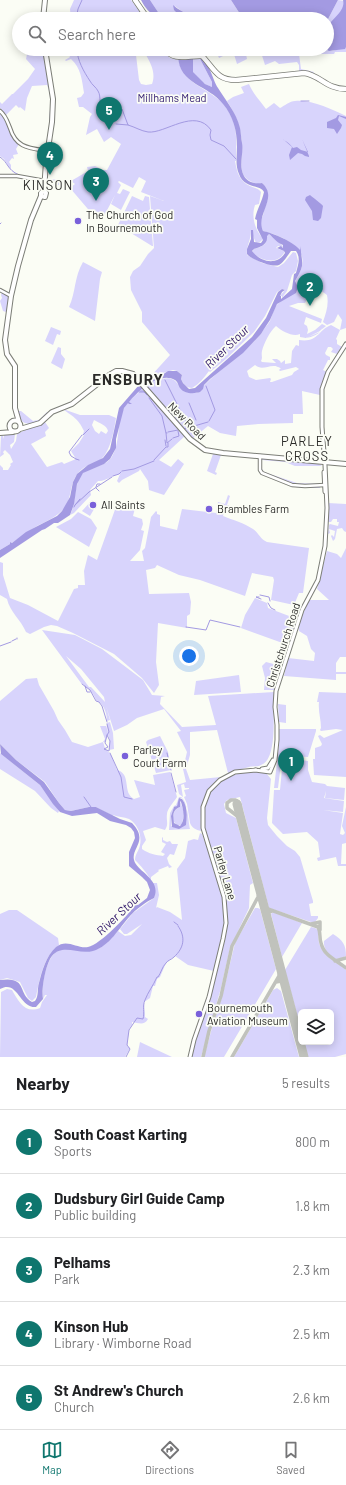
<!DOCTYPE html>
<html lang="en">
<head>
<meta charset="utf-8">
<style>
  body { margin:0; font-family:Barlow,sans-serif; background:#f2f2f2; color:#202124 }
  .controls { position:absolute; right:12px; bottom:12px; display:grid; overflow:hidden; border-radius:6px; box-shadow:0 2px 10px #0003 }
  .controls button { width:36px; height:36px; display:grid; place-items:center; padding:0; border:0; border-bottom:1px solid #e0e0e0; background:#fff; color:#202124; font:20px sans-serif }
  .you { position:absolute; left:189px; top:656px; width:14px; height:14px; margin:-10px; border:3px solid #fff; border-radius:50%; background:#1a73e8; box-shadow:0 0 0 6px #1a73e833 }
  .badge { display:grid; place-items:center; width:26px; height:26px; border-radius:50%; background:#0f766e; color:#fff; font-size:13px; font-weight:700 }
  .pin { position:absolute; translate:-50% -33px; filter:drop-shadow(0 1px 2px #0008) }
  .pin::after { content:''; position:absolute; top:21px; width:14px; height:12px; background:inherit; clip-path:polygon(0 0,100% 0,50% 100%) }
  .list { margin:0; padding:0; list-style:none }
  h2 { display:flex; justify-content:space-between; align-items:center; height:52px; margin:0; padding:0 16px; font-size:17px }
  h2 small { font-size:13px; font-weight:400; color:#757577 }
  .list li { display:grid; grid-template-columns:26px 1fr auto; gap:12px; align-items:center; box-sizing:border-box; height:64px; padding:0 16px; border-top:1px solid #e0e0e0 }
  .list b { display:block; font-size:15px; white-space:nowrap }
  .list p { margin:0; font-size:13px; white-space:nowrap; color:#757577 }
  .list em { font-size:13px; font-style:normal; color:#757577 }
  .icon { flex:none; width:22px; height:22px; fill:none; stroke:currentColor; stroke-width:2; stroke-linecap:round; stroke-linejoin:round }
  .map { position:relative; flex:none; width:346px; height:1057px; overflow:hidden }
  .search { position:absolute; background:#fff; box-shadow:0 2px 10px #0003; left:12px; right:12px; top:12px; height:44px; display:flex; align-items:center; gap:10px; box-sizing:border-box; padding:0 14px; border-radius:22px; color:#757577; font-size:15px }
  .sheet { height:372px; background:#fff }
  nav { display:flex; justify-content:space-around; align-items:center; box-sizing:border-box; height:56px; border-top:1px solid #e0e0e0; background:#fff; font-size:11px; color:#757577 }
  nav a { display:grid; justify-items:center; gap:2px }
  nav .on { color:#0f766e }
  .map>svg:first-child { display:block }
  .green { fill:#d8d4fc; fill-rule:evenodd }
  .water { fill:#a39ae2; fill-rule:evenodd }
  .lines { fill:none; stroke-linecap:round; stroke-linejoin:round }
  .stream { stroke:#a39ae2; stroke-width:1 }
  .taxiway { stroke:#c0c2bc; stroke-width:3.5 }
  .runway { stroke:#c0c2bc; stroke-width:9 }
  .tertiary-casing { stroke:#7c7e77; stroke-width:4.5 }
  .secondary-casing { stroke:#7c7e77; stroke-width:5 }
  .primary-casing { stroke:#7c7e77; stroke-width:6 }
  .trunk-casing { stroke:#7c7e77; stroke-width:6 }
  .tertiary { stroke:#fff; stroke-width:2.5 }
  .secondary { stroke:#fff; stroke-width:3 }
  .primary { stroke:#fff; stroke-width:4 }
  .trunk { stroke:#fff; stroke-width:4.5 }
  .poi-dot { fill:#7960da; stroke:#fbfdf5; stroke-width:1.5 }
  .labels { text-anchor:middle; stroke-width:3.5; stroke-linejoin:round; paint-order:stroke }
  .park-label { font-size:11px; fill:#382275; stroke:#fbfdf5 }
  .poi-label { font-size:11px; fill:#2b2b29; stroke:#fbfdf5; text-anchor:start }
  .street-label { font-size:11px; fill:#2b2b29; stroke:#fbfdf5 }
  .water-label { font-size:12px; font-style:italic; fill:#2d1467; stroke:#fbfdf5 }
  .quarter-label { font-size:13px; letter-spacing:1px; fill:#2b2b29; stroke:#fbfdf5 }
  .district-label { font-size:15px; font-weight:bold; letter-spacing:1px; fill:#2b2b29; stroke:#fbfdf5 }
</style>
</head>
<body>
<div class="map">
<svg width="346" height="1057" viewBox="0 0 346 1057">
  <rect width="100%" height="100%" fill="#fbfdf5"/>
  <!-- green -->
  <path class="green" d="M74 0H131L145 19H71L70 9Z
    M150 0H231L240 14 241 19H192L175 6 178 14 158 12Z
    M338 0 344 1C345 13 331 20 327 31V21Z
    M346 47V52H335L334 54H299L301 69 314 72 313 74 299 71V65L297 62 279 64 275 61 265 65 260 49H326L332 51Z
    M28 49H45L53 91 52 122 49 121C50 109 52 96 47 85L32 86 27 98 25 111 20 107 19 108 16 105 6 115 0 108V102L2 104 12 94H13L28 79 35 69 26 59Z
    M70 49H158L151 52 142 54 141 50 138 51 139 54 136 55 139 80 141 84 146 85 152 84C156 73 151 64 146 55L162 49 170 58 179 60C180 80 205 88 218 99 223 102 228 110 231 116 238 130 236 145 236 161H235C237 172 239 181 250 186 254 188 258 188 261 192L259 204 255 205C251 217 255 230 263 239L260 242 256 243 251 231C251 240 246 246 247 255L262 263 278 267 284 263 293 252 296 253 298 261 296 271 292 275 287 291 282 298V296H280L285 290 282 289 277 292 265 316 254 332 226 359 210 372 209 371C204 378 199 384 192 388 186 388 183 383 181 379L182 375 177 371 173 370 150 377 170 355 142 322V312L131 290 130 277 133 271 140 266 148 254 154 248 150 196 164 201 141 192 146 181 139 177 133 188 119 181 118 182 121 185 117 193 120 194 123 189 130 192 121 210 111 204 115 195 103 218 95 214 93 215 70 188 75 184 71 181 88 171 87 167 95 166 103 170H107L121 144 111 137 104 142 97 129 86 135 90 117 92 114 83 107H79L77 98 81 97 84 93C82 80 81 68 71 59L66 61 65 60 70 57 68 53 71 52Z
    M219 49H245L247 59 237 64 233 51 219 58 216 51Z
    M199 57 212 82V87C205 85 193 77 192 69 192 65 193 61 193 58Z
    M249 84C253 94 260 100 266 109L274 103 280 108C284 106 290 101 295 101 310 99 332 109 346 116V328L340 330 336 339 337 340V344L342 347 337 354 331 352 333 349 331 347H328L325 353 326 355 330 357V360H328L323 370 327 372 320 389V395L302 391 303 414H293V423L258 424 237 426 236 436 220 433 208 426 192 439 144 387C151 382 166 375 174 380 177 382 178 385 180 387 183 393 191 393 197 393 216 371 242 356 261 334 263 329 267 326 270 321 272 316 273 311 276 306 283 296 299 297 295 281 298 276 301 271 302 266 307 246 279 235 263 231L261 227V219C264 215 263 214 264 210 268 201 271 191 262 183L258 184C254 183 248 181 245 177 238 168 243 156 242 146 241 127 237 117 227 101L233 97 244 93 241 87ZM322 285 323 287 320 290 327 295C329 305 326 313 323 322L327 325 334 322 338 314 342 320 340 330 331 325C318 330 318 343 299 340V346L296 345 292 351 291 363 285 364V360L281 363 280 361 277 359H272L276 363H275L262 362 261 361C263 357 261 356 262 351 264 343 270 331 276 326 283 332 293 337 300 334V337L306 338H301C308 338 314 337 320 332L308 337 320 331 323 327 321 330 326 326 322 324 315 330 307 334 308 330 307 326 304 324 306 317 321 323 322 319 289 306 298 303H305L312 289H318ZM255 365C262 371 268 365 275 366 276 366 280 368 281 368L279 370 280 371 296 367 299 369 294 372 292 375 272 382H270L271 379 270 378 256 380 249 377 247 371Z
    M0 114 7 119 10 129 19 144 16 149 18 154 13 155 14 159 12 158 9 162 11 165V170L4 159 0 156Z
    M45 179 61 180 64 182 48 191 43 189Z
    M132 196 143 201 145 196 149 197 153 246H152L118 225Z
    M269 234 284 247 278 246 276 248 284 251V253C277 265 261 261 252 252L254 249 260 247 265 244 267 235Z
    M83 262 102 272 100 279 95 321 69 307C76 292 74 277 83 262Z
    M2 292 11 296 9 313 3 311 0 301 2 298 1 295Z
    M51 327 61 331 60 335 57 334 53 345 45 341Z
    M58 347 61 348V354L65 359 62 369 51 363Z
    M143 388 185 436 159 460 171 467 178 459 184 464 164 495 149 490 148 481 140 469 139 471 122 480 119 483 117 481 120 474C112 475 105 482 98 481L90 490 91 495 74 513 70 515C77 501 73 486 82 474 89 466 105 467 111 458 121 443 116 424 124 408 128 400 137 395 143 388Z
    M63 409 80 415H109L116 418C114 431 110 453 100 460 93 464 85 465 79 472 70 481 72 495 66 506 59 516 47 521 37 526 28 531 21 537 12 543L10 542V544L0 550V465L3 468V470H8L11 465 10 464 13 462 10 455 5 450 3 452 4 454 0 457 1 436H3L4 439V435L12 433 15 434 14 442 10 445 11 449 16 441 17 434C27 429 36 426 45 422L49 428 45 432 46 436 31 444 47 467 62 462 64 464 76 459 71 451 79 443 84 435 83 434 84 431C78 418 73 417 63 409ZM94 420C99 423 107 425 108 431L106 434 101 431 99 434 95 431 92 425Z
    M18 411H21L33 421 43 419 41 418 47 412 48 413C43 419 34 427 25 423 22 422 19 418 17 416Z
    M213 454 221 455 215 472 217 473 216 475 207 471Z
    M261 458 309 463H317L322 466H295L285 462 262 460V469L264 472 297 483 322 484 315 486 320 487V488H302L290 486 262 474 260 473Z
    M228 495 230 496 227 505H229L228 509H225L223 516C233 520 244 523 253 529 259 533 260 539 267 542L309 548 303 593H299L294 605 271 600 274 580 273 577 252 573 245 596 200 580 179 575 157 565 155 568 146 570 149 594 189 593 191 602 190 614 187 616V628L158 623 156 662 159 685 154 693 142 678 114 654 73 633 57 626 51 625 44 627 30 634 26 632C21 620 10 612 7 599L0 595V562L3 563V575L10 598 28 605 58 621 74 589 78 588V585H85L84 571 88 555 97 560 117 504 135 508 133 516 142 519 143 524 141 530 144 531 140 550 130 561H144L142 551 145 548 151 517 156 511 157 512V514L160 515V526L177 530 182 509 216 513 218 502 225 504Z
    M92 500 97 504 90 516 82 511Z
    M328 503 346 504V532L344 531 342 528 337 529 335 539 333 541 331 536 332 535 334 537 335 531 329 529 330 533 328 534 329 525 330 524 338 526 339 522H337V519H333L331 522H328Z
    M78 512 91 519 97 528 89 547 56 527 71 519Z
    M346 548V657H340L336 663V672H346V674H336V680L284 676 288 658 314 661 315 653 311 649 307 636 299 631 298 625 309 600H329L317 589 327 551 337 554 341 558Z
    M255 598 267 603 268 608 297 619 288 645 241 628 245 615Z
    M42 630 75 635 102 649 143 680 152 695 165 696 161 697 160 704 182 727 216 725 208 696 274 692C272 707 279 759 261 765 258 767 253 766 249 767 242 769 235 771 228 773L217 730 190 732V755L186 769 190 780 221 777C202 791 200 810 201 831 196 830 192 828 190 823L187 804 184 797 186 796 184 790 189 789V788H185L184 784 181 785 183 797 179 794 177 785 186 782 183 769 187 752 177 732 181 731 164 709 137 718 127 725 114 731 106 706 110 720 107 721C107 713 104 704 96 700 93 692 88 688 81 683ZM66 656 81 669 104 697 105 702 91 687H89Z
    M266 662 281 666 274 690H264L265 678 262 666Z
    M239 675 241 692 194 695 196 681Z
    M37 678 39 685 54 711 58 720 65 730 72 742 88 747 103 742 105 739 100 726H106V725L108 733 107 723 110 722 113 733 114 749 109 750 110 740 108 735 105 742H103L105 748 111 755 117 770C129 773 125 786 129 794 130 796 132 798 134 799L140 797 134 780 155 785 153 775 170 772 177 797C174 802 167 809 167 814 166 821 169 824 165 830L155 827 143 831 146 840 142 846V849C149 854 156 855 163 856L165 854 161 852 166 844 162 842V837L163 838V840L167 842 170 841 172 844H178L174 855 170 854 167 858 169 864 172 867 169 868 168 866 158 870 159 871 151 877V880C146 872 142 867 135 860 135 854 139 851 140 845 142 836 138 824 129 819 124 817 118 817 113 815V816L96 807H89L71 811 65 810 59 803 45 782 16 760 0 744V701L26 679Z
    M319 692 346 693V777L314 775 313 759H315V748L321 746 322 744 318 736 320 735 324 738 343 730 336 729 321 731 320 730 321 728C321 719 318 712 319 702H317Z
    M278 704 286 705V723L279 722Z
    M279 729H316V731L308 757 282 755 278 788H274L279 745Z
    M160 736 168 752 171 770 156 773 146 742 148 740Z
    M0 753 40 785 59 811 58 813 51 808 35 791 0 769Z
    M285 758 308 761V770L312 782 325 784 327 786 345 788 344 800 325 798 326 791 324 798 344 801 343 812 323 810 343 813 340 834 343 835 345 833 342 826 346 807V843L342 844 341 864H346V866H338L336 857 318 861 317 858 320 857 318 842 307 832 283 834 272 823 274 790H280L283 759Z
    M258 771 266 773 271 779 267 818 268 825 277 836 287 846 295 851 300 857 313 901V903L309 904 311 916H318V918L315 922H311L269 908 240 797 227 800 224 804 226 813 236 818 253 883 250 885 249 908 230 948 221 988 201 1057H192L195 1041 210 999 226 936 227 923 225 895 205 831C198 791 219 773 258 771Z
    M179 797H181C188 802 188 820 190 829L169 830 170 813 174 806 176 805ZM179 798H182L187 809 186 824 177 828 171 826V816L174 807H176L179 802 180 807C173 810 173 815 173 821L177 825H182L184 812Z
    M200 833 202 834C211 859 225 890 225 917 225 935 218 954 214 971L188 965 175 956 166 963 160 977 157 979 155 986H153L150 998 144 1002 145 1017 148 1019C144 1026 139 1023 132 1022V1025L129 1029 127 1046 130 1048 125 1057H0L1 992 7 989 12 990C19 1002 25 1014 40 1008L42 1002 47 995H45L43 999C41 987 46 954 60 950 71 946 83 954 94 950 104 947 111 939 118 931L125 936 131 935 142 924 127 934H124L120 929 133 913 154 898 155 893 152 883H157L159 895 156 908 157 907 170 912 182 920 177 869 185 858 188 841 194 839 198 840Z
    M255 908H258L260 909 276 969 224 1057H204L212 1028 222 997 235 943Z
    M9 910H17L58 938 59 945C43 957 40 978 36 997L32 1001 28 998 20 982 7 978 0 980V914Z
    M273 912 302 923 282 957 271 914Z
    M311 927 315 928 318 930C319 934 318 939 319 943 323 957 336 961 346 970V1054L335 1057H308L304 1042H331V1012H301V1029L285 970Z
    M333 934C343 940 346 945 346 956 343 957 339 959 336 959 329 958 323 948 324 941Z
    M277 988 281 991 299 1057H234L273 990Z
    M140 1042 172 1057H137Z"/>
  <!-- water -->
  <path class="water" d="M141 0H150L158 12 178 14 174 10 173 5C179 11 187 12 192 19 170 19 153 24 141 0Z
    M231 0H338L327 21V19H241L240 14Z
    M343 0H346V47L345 49 329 51 326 49H327C327 43 326 35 327 29 331 18 346 12 343 0Z
    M179 49H190L193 55V72L205 84 212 87V82L199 57C210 62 212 79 218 88 226 101 236 112 240 128 241 133 241 138 242 143 244 154 238 165 244 176 248 183 256 184 262 183 279 198 255 214 263 231 273 233 294 242 300 250L301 246C300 253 303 259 302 266 301 271 298 276 295 281L298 287 296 293 277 304 270 320 264 329 261 334 243 353 210 379 204 385 203 389 200 392C194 394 184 394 180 388 178 385 178 382 175 380 160 371 138 391 129 402L132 404H129L128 403 124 408 116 439V448L110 459 104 464 83 473 77 484 74 504 70 515 58 523H54L45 529 42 530 0 558V550L10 544V542L12 543 26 532 57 516 62 511 70 497 73 482 77 474 88 465 103 458 110 449 119 408 139 385 148 378 162 375 168 371H177L182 375 181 379 183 383 189 389 195 388 252 337 266 318 278 292 282 289 285 290 282 292 280 296H281V299L292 289 294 274 296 273C298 265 301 258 296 251H291C288 255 283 263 279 265 272 268 251 259 247 254V249L251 239V230H253L254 242 261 243 263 240 257 228V220L255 219C257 209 262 202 264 192 260 184 244 189 239 174 235 165 237 156 237 147 237 130 233 116 223 104 208 84 173 84 179 49ZM269 234C274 238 277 243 283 245V248L281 246 277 248 284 251 285 253C277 266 260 262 252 251L254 249C260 247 268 245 267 236Z
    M338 115 346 117V119L339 116 338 120 342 125 341 128 337 134 334 129 327 128V122L336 118Z
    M279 138C284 140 289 142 293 148L297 147 301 150 308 152 302 139 309 156V157L305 156 302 154 298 153 290 160 289 155 292 147 284 140Z
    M310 195C312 197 322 204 323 206L321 218 318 221 313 220 312 211 305 200 306 197Z
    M0 744 16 760 44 782 59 803 65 810 71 811 89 807H96L120 819 132 823C149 841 131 848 134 860 137 872 162 879 154 898 147 901 135 910 130 916 119 928 110 946 93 951 78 955 63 943 52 956 46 963 41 989 43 999L36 1007C19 1008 18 979 0 989V980C28 976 17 993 32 1002L35 1001C39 996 37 989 39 983 42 971 46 956 56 947 67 938 77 949 88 947 100 945 129 914 136 904L138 905 147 898 150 890 147 882 142 877 129 866V852L135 838 134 832 131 828 126 825 110 821 97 813 72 816 60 812 53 804 40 785 1 754Z
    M179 798 182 799C188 807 187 816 186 825L179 829 172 827 171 816 174 807 177 806ZM180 801 181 802C183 808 186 820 180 826L174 823C173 816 172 810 180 807Z"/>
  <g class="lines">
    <!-- stream -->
    <path class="stream" d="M76 19 78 9 82 0
      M77 49C77 60 84 72 90 81 92 85 96 87 98 91 102 97 97 106 106 110 111 113 117 109 122 109L128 125C135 127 141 131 148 132 165 134 195 107 211 130L210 135 211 140 224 146 236 159
      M301 101H309
      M116 124 128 125
      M0 157C9 163 6 169 19 175
      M0 224 1 223
      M165 380 187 424
      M206 386 215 410 209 421
      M140 391H143L147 394 179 430
      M139 392H144L147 395
      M149 398 162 416 166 433H167
      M189 403 196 420
      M188 425 193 432
      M184 429 208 422
      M168 432 178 430
      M166 433 167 443 172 439
      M83 435 89 429
      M173 438 179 436 178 431
      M165 440 166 446
      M76 459 71 456 69 452 82 435
      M76 459 79 460
      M154 460 166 447H168V443
      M122 471 134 469 154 461
      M113 476 119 474 121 472
      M96 487 97 484H100
      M96 488 99 491
      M75 505 80 499
      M74 507 75 505 89 492 112 477
      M260 595 269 597 270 601
      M259 597H256L261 599
      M268 603 271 608 275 610
      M186 627 206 630 210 620 240 627
      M17 639V638
      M12 641 16 639
      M0 646 11 642
      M82 684 90 690 96 701 99 702 102 706 107 722
      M85 686 87 692H90
      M107 724 109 732 107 735 110 741 109 751 104 749 108 747 105 743 107 735
      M110 753 121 777 124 797 132 799
      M167 753 171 770
      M171 773 176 792
      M84 797 91 807
      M174 922 178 925
      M126 1057 130 1049 127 1045 129 1030 137 1018 143 1019C145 1012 142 1007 145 1000 148 992 153 986 157 977H158C161 973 162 967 166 963 168 960 171 960 174 957 184 948 186 937 178 926"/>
    <!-- taxiway -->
    <path class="taxiway" d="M240 817C240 810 243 803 235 800H231L227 803V808L241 819
      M263 902 265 907 268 909 318 927C321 932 319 937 321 943 324 956 336 960 346 968
      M267 917 269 912 272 911
      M311 924 320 922V930
      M335 961 346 958
      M276 982 281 981 284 984
      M203 1057 209 1031 221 996 232 946 258 897 260 890
      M232 1057 279 976 280 967"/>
    <!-- runway -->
    <path class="runway" d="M237 804 304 1057"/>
    <defs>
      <path id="tertiary" d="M0 111C6 116 7 121 10 128 16 148 29 148 48 151
        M0 176H17L45 181
        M0 290 11 296
        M260 456V470L262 473 292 485 305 486 325 485"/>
      <path id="secondary" d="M324 472 325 492
        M262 769 268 768 273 760
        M255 770 270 772 275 760 277 740V725L275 707 276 691 302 610 318 580 325 546 327 508 325 465 322 427V389L328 372 346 344
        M190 1057 194 1040 209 997 223 939 226 923 224 897 203 828V807L209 791 220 780 235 772 256 770"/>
      <path id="primary" d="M43 19 45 0
        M44 191 46 162 52 122 53 99 45 49
        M9.5 426a5.5 5.5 0 1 1 11 0a5.5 5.5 0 1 1-11 0Z
        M19 422 15 408V366L7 354 5 340 11 296 18 266 31 220 41 196V193L43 191 46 193 45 197 41 196
        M20 429 40 423 52 412 72 404 109 375 116 371H122L133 374 190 439 205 450 223 453 346 464
        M0 433 13 432"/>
      <path id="trunk" d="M135 0 148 19
        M166 49C172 62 190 55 202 56 214 68 216 80 236 80L304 73C320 75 326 89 346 89"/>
    </defs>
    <!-- tertiary casing -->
    <use href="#tertiary" class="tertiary-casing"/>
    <!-- secondary casing -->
    <use href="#secondary" class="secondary-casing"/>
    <!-- primary casing -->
    <use href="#primary" class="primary-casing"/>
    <!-- trunk casing -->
    <use href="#trunk" class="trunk-casing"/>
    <!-- tertiary -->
    <use href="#tertiary" class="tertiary"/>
    <!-- secondary -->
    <use href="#secondary" class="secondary"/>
    <!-- primary -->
    <use href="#primary" class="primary"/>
    <!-- trunk -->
    <use href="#trunk" class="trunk"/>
  </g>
  <!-- markers -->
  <g class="poi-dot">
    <circle cx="78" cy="221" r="4"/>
    <circle cx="93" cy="505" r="4"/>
    <circle cx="209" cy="509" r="4"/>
    <circle cx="125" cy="756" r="4"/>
    <circle cx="199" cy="1014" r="4"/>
  </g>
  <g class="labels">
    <!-- park labels -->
    <g class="park-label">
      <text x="172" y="102">Millhams Mead</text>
    </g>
    <!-- poi labels -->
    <g class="poi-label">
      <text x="86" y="219">The Church of God<tspan x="86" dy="13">In Bournemouth</tspan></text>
      <text x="101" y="509">All Saints</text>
      <text x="217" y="513">Brambles Farm</text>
      <text x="133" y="754">Parley<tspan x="133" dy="13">Court Farm</tspan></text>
      <text x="207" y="1012">Bournemouth<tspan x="207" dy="13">Aviation Museum</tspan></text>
    </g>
    <!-- street labels -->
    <g class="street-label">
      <text transform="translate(187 421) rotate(45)" y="4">New Road</text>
      <text transform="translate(283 645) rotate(-72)" y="4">Christchurch Road</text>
      <text transform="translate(225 873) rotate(74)" y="4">Parley Lane</text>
    </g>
    <!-- water labels -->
    <g class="water-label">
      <text transform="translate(227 347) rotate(-44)" y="4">River Stour</text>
      <text transform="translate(119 914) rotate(-43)" y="4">River Stour</text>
    </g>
    <!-- quarter labels -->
    <g class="quarter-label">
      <text x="48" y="190">KINSON</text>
      <text x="307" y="446">PARLEY<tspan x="307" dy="15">CROSS</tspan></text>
    </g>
    <!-- district labels -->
    <g class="district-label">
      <text x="128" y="385">ENSBURY</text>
    </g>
  </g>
</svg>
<div class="controls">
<button><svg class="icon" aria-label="layers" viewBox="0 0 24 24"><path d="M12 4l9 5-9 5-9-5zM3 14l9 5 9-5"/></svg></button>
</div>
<div class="you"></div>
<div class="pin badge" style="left:291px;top:781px">1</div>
<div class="pin badge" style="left:310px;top:306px">2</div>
<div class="pin badge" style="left:96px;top:201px">3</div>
<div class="pin badge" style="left:50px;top:175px">4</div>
<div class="pin badge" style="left:109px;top:130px">5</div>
<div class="search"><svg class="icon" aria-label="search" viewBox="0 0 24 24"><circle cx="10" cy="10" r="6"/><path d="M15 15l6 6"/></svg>Search here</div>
</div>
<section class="sheet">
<h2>Nearby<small>5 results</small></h2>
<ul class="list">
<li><span class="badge">1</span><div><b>South Coast Karting</b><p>Sports</p></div><em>800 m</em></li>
<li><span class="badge">2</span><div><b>Dudsbury Girl Guide Camp</b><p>Public building</p></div><em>1.8 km</em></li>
<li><span class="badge">3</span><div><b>Pelhams</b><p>Park</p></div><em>2.3 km</em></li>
<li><span class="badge">4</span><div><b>Kinson Hub</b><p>Library · Wimborne Road</p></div><em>2.5 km</em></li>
<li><span class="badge">5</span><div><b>St Andrew's Church</b><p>Church</p></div><em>2.6 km</em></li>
</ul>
</section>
<nav>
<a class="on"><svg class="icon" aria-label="map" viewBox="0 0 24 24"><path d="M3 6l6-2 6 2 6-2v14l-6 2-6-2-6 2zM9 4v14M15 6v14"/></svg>Map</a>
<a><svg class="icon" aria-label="directions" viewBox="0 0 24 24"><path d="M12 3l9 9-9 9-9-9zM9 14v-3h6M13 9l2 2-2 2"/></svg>Directions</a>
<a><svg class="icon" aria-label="saved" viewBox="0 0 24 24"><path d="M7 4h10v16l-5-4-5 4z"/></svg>Saved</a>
</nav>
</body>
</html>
